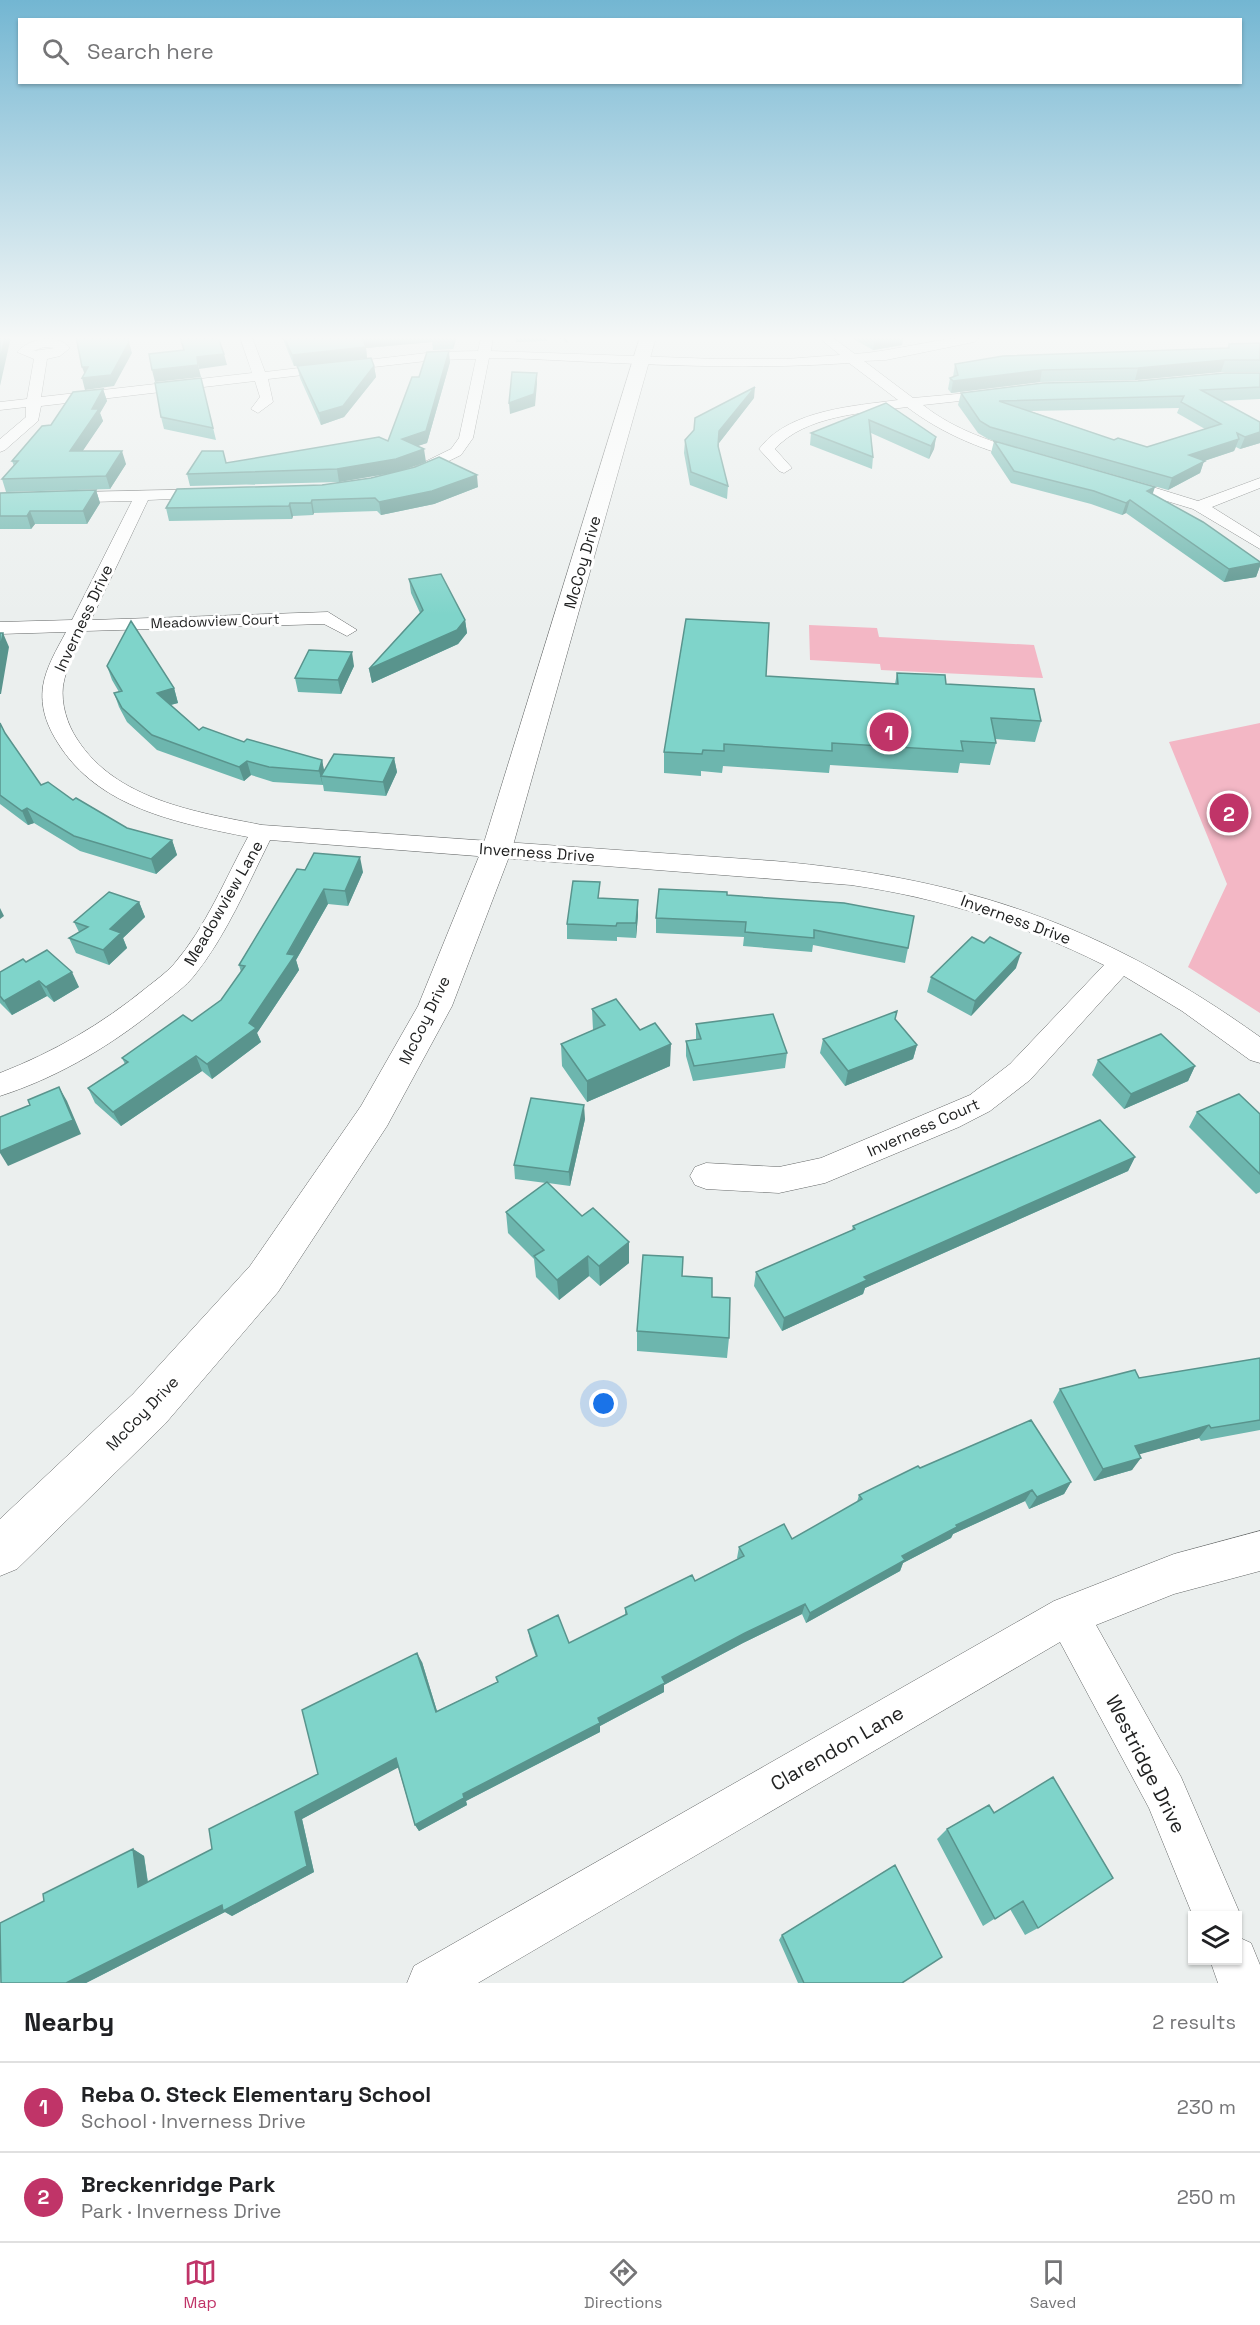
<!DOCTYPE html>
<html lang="en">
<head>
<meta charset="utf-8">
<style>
  body { margin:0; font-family:"Space Grotesk",sans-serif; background:#f6f6f6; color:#202124 }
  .controls { position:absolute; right:18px; bottom:18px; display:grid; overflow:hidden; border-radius:0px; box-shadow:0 2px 4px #0004 }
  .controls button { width:54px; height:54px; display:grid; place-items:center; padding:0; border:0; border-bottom:2px solid #e0e0e0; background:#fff; color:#202124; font:30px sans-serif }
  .you { position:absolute; left:604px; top:1404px; width:21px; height:21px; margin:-15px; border:4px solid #fff; border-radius:50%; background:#1a73e8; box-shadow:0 0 0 9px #1a73e833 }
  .badge { display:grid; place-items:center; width:39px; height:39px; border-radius:50%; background:#c03468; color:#fff; font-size:20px; font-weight:700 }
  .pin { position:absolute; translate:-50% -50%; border:3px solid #fff; box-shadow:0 2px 6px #0006 }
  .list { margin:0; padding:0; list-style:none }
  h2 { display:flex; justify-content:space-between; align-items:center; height:78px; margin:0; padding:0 24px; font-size:26px }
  h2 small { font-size:20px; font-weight:400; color:#757577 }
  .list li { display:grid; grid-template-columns:39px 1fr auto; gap:18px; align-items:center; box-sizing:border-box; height:90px; padding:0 24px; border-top:2px solid #e0e0e0 }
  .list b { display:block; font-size:22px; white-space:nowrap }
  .list p { margin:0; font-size:20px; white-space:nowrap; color:#757577 }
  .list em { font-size:20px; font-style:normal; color:#757577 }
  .icon { flex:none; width:33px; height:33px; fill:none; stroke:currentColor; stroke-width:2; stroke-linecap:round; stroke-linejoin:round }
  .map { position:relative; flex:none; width:1260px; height:1983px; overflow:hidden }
  .search { position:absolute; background:#fff; box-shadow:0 2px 4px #0004; left:18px; right:18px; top:18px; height:66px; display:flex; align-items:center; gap:15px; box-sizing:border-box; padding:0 21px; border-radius:0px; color:#757577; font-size:22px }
  .sheet { height:258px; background:#fff }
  nav { display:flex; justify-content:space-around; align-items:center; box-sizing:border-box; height:84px; border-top:2px solid #e0e0e0; background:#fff; font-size:16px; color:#757577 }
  nav a { display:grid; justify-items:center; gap:3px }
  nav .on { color:#c03468 }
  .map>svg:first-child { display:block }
  .green { fill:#f3b7c5 }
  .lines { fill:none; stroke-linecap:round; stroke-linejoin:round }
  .street-casing { stroke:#646767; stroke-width:1 }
  .secondary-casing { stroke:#646767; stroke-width:1 }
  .street { fill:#fff; fill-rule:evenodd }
  .secondary { fill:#fff; fill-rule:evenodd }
  .wall { fill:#6db6ae; fill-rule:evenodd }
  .shaded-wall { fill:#59948d }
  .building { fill:#7fd4ca; stroke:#59948d; stroke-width:1.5; fill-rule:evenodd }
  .labels { text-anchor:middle; stroke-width:6; stroke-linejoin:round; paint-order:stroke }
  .far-street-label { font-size:14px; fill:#212222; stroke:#fff }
  .street-label { font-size:16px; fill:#212222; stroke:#fff }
  .near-street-label { font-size:20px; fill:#212222; stroke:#fff }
</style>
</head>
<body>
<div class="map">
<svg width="1260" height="1983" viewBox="0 0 1260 1983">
  <rect width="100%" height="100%" fill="#ebefee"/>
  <!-- green -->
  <path class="green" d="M809 625 877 628 879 637 1034 645 1043 678 881 670 880 664 810 660Z
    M1260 723V1013L1188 967 1227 884 1169 742Z"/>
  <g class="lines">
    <defs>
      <path id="street" d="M240 337H252L265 372 435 352 478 351 481 337H493L491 351 717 359H786L840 355 818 337H832L855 354C897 351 938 337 980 337L974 342 886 360 864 361 913 398 1001 390V396L996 397 923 405C956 431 993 442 1033 454L1036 457 1028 462C983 450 944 435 907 407 865 413 805 415 775 449L792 468 784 473 779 471 759 449C788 410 853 406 898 400L849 363C735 371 621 363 507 358H489L473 438 461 455 412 479 404 474 406 471 451 449 459 438 476 359 435 360 268 379 273 402 258 413 251 409 260 397 255 381 41 406 38 421 5 450 0 452V439L26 417V407L0 410V402L27 399 34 359 17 352C30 338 57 333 70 348L60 356 47 359 41 397 252 373ZM44 347 55 348 33 351Z
        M1120 477 1198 501 1260 478V488L1212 507 1260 537V549L1193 509 1114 485 1112 482Z
        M211 489 217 491 219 494 217 497 148 500 91 620 328 612 357 630 347 636 324 624 85 631C76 648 66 667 63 686 61 704 67 724 77 739 116 800 196 812 262 825L774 861C967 878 1103 925 1260 1037V1063L1250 1060 1182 1011 1124 976 1030 1080 990 1111 959 1127 825 1183 779 1193 706 1189 695 1185 690 1176 695 1167 706 1163 779 1167 821 1158 970 1095 1010 1064 1104 965C1022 924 941 898 851 885L270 840C247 886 226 936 194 976 186 986 176 993 166 1001 117 1042 62 1076 0 1096V1073C54 1052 102 1024 146 988 156 980 166 973 174 964 206 927 225 879 248 837 178 823 98 808 58 743 47 726 40 707 43 686 46 667 57 649 66 632L0 634V622L72 620 132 501 0 504V494Z
        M1260 1531V1571L1174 1594 1096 1625 1181 1777 1241 1916 1238 1924V1916H1193L1149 1808 1060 1642 478 1983H407L414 1966 1054 1601 1174 1554Z
        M1238 1937 1251 1943 1260 1965V1983H1218L1210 1960H1238Z"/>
      <path id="secondary" d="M640 337H656L512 849 452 1006 387 1126 278 1292 165 1424 17 1569 0 1576V1519L133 1394 250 1266 361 1106 418 1006 482 849Z"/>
    </defs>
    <!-- street casing -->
    <use href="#street" class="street-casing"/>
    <!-- secondary casing -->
    <use href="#secondary" class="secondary-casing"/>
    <!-- street -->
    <use href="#street" class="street"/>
    <!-- secondary -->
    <use href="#secondary" class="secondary"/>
  </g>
  <!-- wall -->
  <path class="wall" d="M282 337H457L453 349 433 350 432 342 366 348 367 358 294 366Z
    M516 337H547V341L516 342Z
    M558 337H567L568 343Z
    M850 337H903L902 345 873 350Z
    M1260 343V372H1221L1135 380 1040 382 951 393 948 389 950 378 953 377 955 364 1227 348 1229 344Z
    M450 362 427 443 417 446 426 462 399 471 478 487 434 504 381 515 377 511 314 513 313 515 293 516 292 519 169 521 166 508 371 478 396 472 339 482 190 486 187 474 226 463 388 441 419 377Z
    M297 366H374L376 377 344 417 321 425 300 378Z
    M1260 373V399L1220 401 1260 422V443L1240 449 1236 447 1234 451 1204 461 1200 473 1168 490 988 439 978 433 958 405 961 393ZM1179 408 1177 413 1205 429 1147 447 1114 440 1030 411Z
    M201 378 216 440 164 429 161 417Z
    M103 389 107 401 100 413 103 421 82 451 126 464 110 489 6 492 2 479 14 466 12 461 51 425Z
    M754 398 719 443 718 448 728 486 727 499 690 485 684 453 685 440Z
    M886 403 936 437 934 449 929 459 871 433 873 457 872 469 810 445 811 433Z
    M994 441 1153 495 1260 562V566L1256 577 1224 582 1126 513 1122 515 1091 504 1011 483 991 453Z
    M96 490 100 503 87 524H35L31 529H0V493Z
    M409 579 465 620 467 633 458 644 372 683 369 669 420 613 411 593Z
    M107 666 174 688 178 703 171 705 199 730 244 742 322 760 324 771 394 758 397 772 386 796 324 791 323 785 273 782 251 775 244 781 157 750 127 722 119 707 114 693 119 692 112 680Z
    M354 666 341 694 298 692 295 678Z
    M897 673 946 684 1041 721 1035 742 995 739 996 743 990 765 960 763 958 773 830 765 829 773 723 766 722 773 701 771V776L664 773V752L895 684Z
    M0 723 5 733 41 785 73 800 127 828 172 840 177 855 156 874 80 851 34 823 28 825 0 804Z
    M297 869 363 872 348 906 328 904 296 960 299 970 257 1033 261 1042 212 1079 202 1071 121 1126 95 1103 88 1088 125 1064 122 1058 192 1021 221 1000 241 972 239 965Z
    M727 895 908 948 905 963 813 945 812 952 743 946 744 937 656 933V918Z
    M600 898 638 915 636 938 617 937V941L567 939V924Z
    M139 902 145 917 123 938 127 948 109 965 76 953 69 938 79 932 74 922Z
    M26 962 79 987 54 1002 47 996 12 1015 0 1003V972Z
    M1016 968 971 1016 927 992 931 977Z
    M592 1009 640 1030 670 1066 587 1102 562 1066 561 1044 593 1030Z
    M895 1019 917 1045 913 1059 845 1086 820 1053 823 1039Z
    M696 1024 787 1053 785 1068 693 1081 686 1056V1041L696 1040Z
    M1098 1060 1195 1066 1188 1081 1124 1109 1092 1075Z
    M1197 1112 1260 1114V1192L1256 1194 1189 1127Z
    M585 1119 570 1186 548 1183 582 1216 629 1242V1263L600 1286 589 1276 559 1300 536 1277 534 1259 508 1233 506 1212 546 1183 515 1179 514 1165Z
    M1135 1157 1128 1171 865 1288 863 1294 782 1331 754 1286 756 1272 852 1230 853 1226Z
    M682 1276 712 1297 729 1338 727 1358 637 1351V1331Z
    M1260 1358V1430L1201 1441 1199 1438 1139 1454 1132 1470 1094 1481 1053 1402 1060 1389 1139 1378Z
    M920 1468 1071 1482 1064 1494 1029 1509 1025 1501 953 1534 951 1538 903 1563 900 1571 806 1623 802 1614 743 1643 664 1685V1692L600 1726V1732L466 1801 467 1805 419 1831 415 1825 398 1767 302 1819 314 1872 232 1916 225 1912 86 1983H1L44 1901 133 1849 144 1856 148 1882 212 1849 318 1774 422 1662 437 1711 497 1682 496 1677 536 1657 530 1640 528 1630 569 1643 625 1615V1608L695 1581 738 1559 737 1558 739 1547 792 1539 857 1502 859 1495Z
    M989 1805 1038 1928 1025 1935 1010 1909 983 1926 937 1839 947 1829Z
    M782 1935 902 1983H798L779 1940Z"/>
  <!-- shaded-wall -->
  <path class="shaded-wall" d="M5 337H11L0 386V360Z
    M366 337H435L431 339 432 342 366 348 367 358 294 366 292 355Z
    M453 337H457L453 349 452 338Z
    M884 337H903L902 345 873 350 875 339Z
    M129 342 132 353 114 386 85 390 82 378H86L82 367Z
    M449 351 450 362 427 443 403 451 402 439Z
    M224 354 227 365 199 369 197 357Z
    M1225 360 1221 372 1135 380 1138 368Z
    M198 365 201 377 155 382 152 370Z
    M374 366 376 377 344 417 321 425 319 413Z
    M1042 370 1040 382 951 393 953 381Z
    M537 373V384L535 406 510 414 509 403Z
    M755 387 754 398 719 443 717 459 719 431Z
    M103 389 107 401 100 413 103 421 74 464 70 451Z
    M1260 432V443L1240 449 1245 437Z
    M936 437 934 449 929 459 931 446Z
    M1239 439 1234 451 1204 461 1200 473 1168 490 1172 478 1189 455Z
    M424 449 426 462 398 472 339 482 337 469Z
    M122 451 126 464 110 489 106 476Z
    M477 475 478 487 434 504 381 515 379 502Z
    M1155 487 1151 499 1147 491Z
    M96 490 100 503 87 524 83 511Z
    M312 500 314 513 313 515 311 503Z
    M1130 500 1126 513 1122 515 1126 503Z
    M290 503 293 516 292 519 289 506Z
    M30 511 35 524 31 529 27 516Z
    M1260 563V566L1256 577 1224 582 1229 569Z
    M465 620 467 633 458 644 372 683 369 669Z
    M3 633 9 647 1 694H0V650Z
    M352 652 354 666 341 694 338 680Z
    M174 688 178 703 162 707 157 693Z
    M394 758 397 772 386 796 383 782Z
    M322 760 325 775 321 776 323 786 319 771Z
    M247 761 251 775 244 781 239 767Z
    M27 808 34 823 28 825 22 811Z
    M172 840 177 855 156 874 151 859Z
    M360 857 363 872 348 906 345 891Z
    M324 889 328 904 296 960 299 970 257 1033 261 1042 212 1079 207 1064 249 1023Z
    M638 900V915L636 938V923Z
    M139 902 145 917 123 938 127 948 109 965 103 950 110 929Z
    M0 908 4 916 0 919Z
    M1021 953 1016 968 971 1016 975 1001Z
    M72 972 79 987 54 1002 46 987Z
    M39 981 47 996 12 1015 4 1001Z
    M671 1044 670 1066 587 1102V1081Z
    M917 1045 913 1059 845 1086 848 1071Z
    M196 1056 202 1071 121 1126 113 1112Z
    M1195 1066 1188 1081 1124 1109 1131 1094Z
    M59 1087 67 1101 81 1134 8 1166 0 1153V1151Z
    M584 1105 585 1119 570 1186 569 1172Z
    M1135 1157 1128 1171 865 1288 863 1294 782 1331 784 1318 864 1277Z
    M629 1242V1263L600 1286 599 1266Z
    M588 1256 589 1276 559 1300 557 1280Z
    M1209 1425 1199 1438 1126 1458 1135 1446Z
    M1141 1458 1132 1470 1094 1481 1103 1469Z
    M1071 1482 1064 1494 1029 1509 1037 1497Z
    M1032 1490 1025 1501 953 1534 951 1538 903 1563 900 1571 806 1623 810 1613 902 1556 956 1525Z
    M805 1604 802 1614 743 1643 664 1685V1692L600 1726V1732L466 1801 467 1805 419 1831 415 1825 463 1794 598 1718 662 1677 745 1633Z
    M417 1653 422 1662 440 1721 436 1712Z
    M396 1758 401 1766 302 1819 314 1872 232 1916 225 1912 86 1983H66L295 1812Z
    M133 1849 144 1856 149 1892 138 1887Z"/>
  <!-- building -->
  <path class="building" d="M0 337H5L0 360Z
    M76 337H128L129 342 111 375 82 378 88 367H82Z
    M180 337H218L224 354 197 357 198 365 152 370 149 354 184 350Z
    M284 337H366L362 338 366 347 292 355Z
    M432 337H453L452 338 431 339Z
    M1260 343V360H1225L1138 368 1042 370 953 381 950 378 958 375 955 364 1003 356 1229 348V344Z
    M449 351 426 431 402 439 424 449 396 459 337 469 187 474 202 451H223L226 463 379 437 388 441 412 377H419L427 352Z
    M371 358 374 366 343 406 319 413 297 366Z
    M512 372 537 373 534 394 509 403Z
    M1225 373H1260V387L1201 390 1260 422V432L1245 437 1237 433 1239 439 1189 455 1205 461 1172 478 990 427 980 421 961 393 1043 383 1138 381ZM1184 396 1181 402 1221 424 1147 447 1118 438 1114 440 999 401Z
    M201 378 213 428 161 417 155 383Z
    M755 387 719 431 718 446 728 486 691 472 685 440 694 430 695 418Z
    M103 389 92 409H99L70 451H122L106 476 2 479 18 461H12L42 426 51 425 73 392Z
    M886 403 936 437 931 446 869 420 873 457 811 433Z
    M994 441 1155 487 1147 491 1203 522 1260 562V563L1229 569 1130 500 1126 503 1094 491 1014 471Z
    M439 457 477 475 432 491 379 502 375 498 312 500 311 503H290L289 506 166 508 177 489 322 485 371 478 415 467Z
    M96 490 83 511H30L27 516H0V493Z
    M441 574 465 620 457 630 369 669 423 610 409 579Z
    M686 619 769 623 766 676 898 684 897 673 945 675 946 684 1034 689 1041 721 991 718 996 743 961 741 963 751 832 743V751L724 744V751L703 750 702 754 664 752Z
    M131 621 174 688 157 693 199 730 203 727 244 742 247 739 322 760 319 771 269 767 247 761 239 767 152 735 122 708 114 693 122 691 107 666Z
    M0 633H3L0 650Z
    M309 650 352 652 338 680 295 678Z
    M0 723 5 733 41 785 48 782 73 800 76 798 127 828 172 840 151 859 74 836 27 808 22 811 0 795Z
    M334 754 394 758 383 782 321 776Z
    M314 853 360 857 345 891 324 889 287 954 295 955 249 1023 256 1028 207 1064 196 1056 113 1112 88 1088 128 1062 122 1058 183 1015 192 1021 221 1000 245 966 239 965 297 869 305 870Z
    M573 881 600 882 598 898 638 900 636 923H617L616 926 567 924Z
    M659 889 727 892V895L844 903 914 916 908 948 814 930V938L745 932 746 922 656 918Z
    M109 892 139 902 110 929 121 933 103 950 69 938 88 927 74 922Z
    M972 937 984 943 990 937 1021 953 975 1001 931 977Z
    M47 950 72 972 46 987 39 981 4 1001 0 996V972L23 959 26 962Z
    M616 999 640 1030 655 1023 671 1044 587 1081 561 1044 605 1025 592 1009Z
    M897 1011 895 1019 917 1045 848 1071 823 1039Z
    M773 1014 787 1053 694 1066 686 1041 701 1039 696 1024Z
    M1161 1034 1195 1066 1131 1094 1098 1060Z
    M59 1087 73 1120 0 1151V1117L30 1105 28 1100Z
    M1239 1094 1260 1114V1174L1197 1112Z
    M531 1098 584 1105 569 1172 514 1165Z
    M1100 1120 1135 1157 864 1277 867 1280 784 1318 756 1272 855 1229 853 1226Z
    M547 1182 582 1216 593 1208 629 1242 599 1266 588 1256 557 1280 534 1256 544 1250 506 1212Z
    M643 1255 683 1257 682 1276 712 1278V1297L730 1298 729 1338 637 1331Z
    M1260 1358V1420L1211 1428 1209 1425 1135 1446 1141 1458 1103 1469 1060 1389 1135 1370 1139 1378Z
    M1031 1420 1071 1482 1037 1497 1032 1490 956 1525 957 1527 902 1556 905 1560 810 1613 805 1604 745 1633 662 1677 665 1683 598 1718 600 1723 463 1794 464 1798 415 1825 396 1758 295 1812 307 1866 223 1911 222 1905 66 1983H1L0 1923 44 1901 43 1894 133 1849 138 1887 212 1849 209 1829 318 1774 302 1710 417 1653 436 1712 498 1682 496 1677 537 1656 528 1630 558 1615 569 1643 627 1614 625 1608 692 1575 695 1581 744 1556 739 1547 784 1524 792 1539 862 1499 859 1495 918 1466 920 1468Z
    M1053 1777 1113 1878 1038 1928 1023 1901 995 1919 947 1829 989 1805 994 1813Z
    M895 1865 942 1957 902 1983H804L782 1935Z"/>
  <!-- sky -->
  <linearGradient id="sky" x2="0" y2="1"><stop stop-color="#73b6d2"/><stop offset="0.55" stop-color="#f6f8f7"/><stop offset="1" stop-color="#f6f8f7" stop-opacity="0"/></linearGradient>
  <rect width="1260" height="615" fill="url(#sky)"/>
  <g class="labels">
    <!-- far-street labels -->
    <g class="far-street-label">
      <text transform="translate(215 621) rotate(-2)" y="5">Meadowview Court</text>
    </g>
    <!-- street labels -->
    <g class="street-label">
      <text transform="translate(582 562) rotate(-74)" y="6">McCoy Drive</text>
      <text transform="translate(83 618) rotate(-65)" y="6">Inverness Drive</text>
      <text transform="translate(537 852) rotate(4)" y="6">Inverness Drive</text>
      <text transform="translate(223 903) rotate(-60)" y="6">Meadowview Lane</text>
      <text transform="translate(1016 919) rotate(20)" y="6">Inverness Drive</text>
      <text transform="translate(424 1020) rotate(-64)" y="6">McCoy Drive</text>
      <text transform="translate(923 1127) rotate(-24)" y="6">Inverness Court</text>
      <text transform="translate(142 1413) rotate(-46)" y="6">McCoy Drive</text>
    </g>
    <!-- near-street labels -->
    <g class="near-street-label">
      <text transform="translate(837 1748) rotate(-30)" y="7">Clarendon Lane</text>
      <text transform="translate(1146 1764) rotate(63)" y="7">Westridge Drive</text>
    </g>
  </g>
</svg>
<div class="controls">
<button><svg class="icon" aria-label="layers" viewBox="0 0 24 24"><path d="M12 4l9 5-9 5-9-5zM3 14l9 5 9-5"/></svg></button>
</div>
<div class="you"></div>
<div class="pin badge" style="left:889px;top:732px">1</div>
<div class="pin badge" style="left:1229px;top:813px">2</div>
<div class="search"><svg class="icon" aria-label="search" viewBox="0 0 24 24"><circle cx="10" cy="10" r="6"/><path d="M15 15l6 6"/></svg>Search here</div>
</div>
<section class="sheet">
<h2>Nearby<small>2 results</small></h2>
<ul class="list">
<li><span class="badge">1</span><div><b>Reba O. Steck Elementary School</b><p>School · Inverness Drive</p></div><em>230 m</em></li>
<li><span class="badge">2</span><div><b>Breckenridge Park</b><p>Park · Inverness Drive</p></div><em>250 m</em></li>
</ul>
</section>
<nav>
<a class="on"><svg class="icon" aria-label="map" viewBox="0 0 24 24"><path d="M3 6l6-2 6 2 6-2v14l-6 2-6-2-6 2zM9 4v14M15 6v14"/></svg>Map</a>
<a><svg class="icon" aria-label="directions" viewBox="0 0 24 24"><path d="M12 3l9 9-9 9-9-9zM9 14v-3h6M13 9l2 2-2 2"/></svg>Directions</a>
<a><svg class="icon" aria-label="saved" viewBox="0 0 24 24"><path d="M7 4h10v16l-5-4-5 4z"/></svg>Saved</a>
</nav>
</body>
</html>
